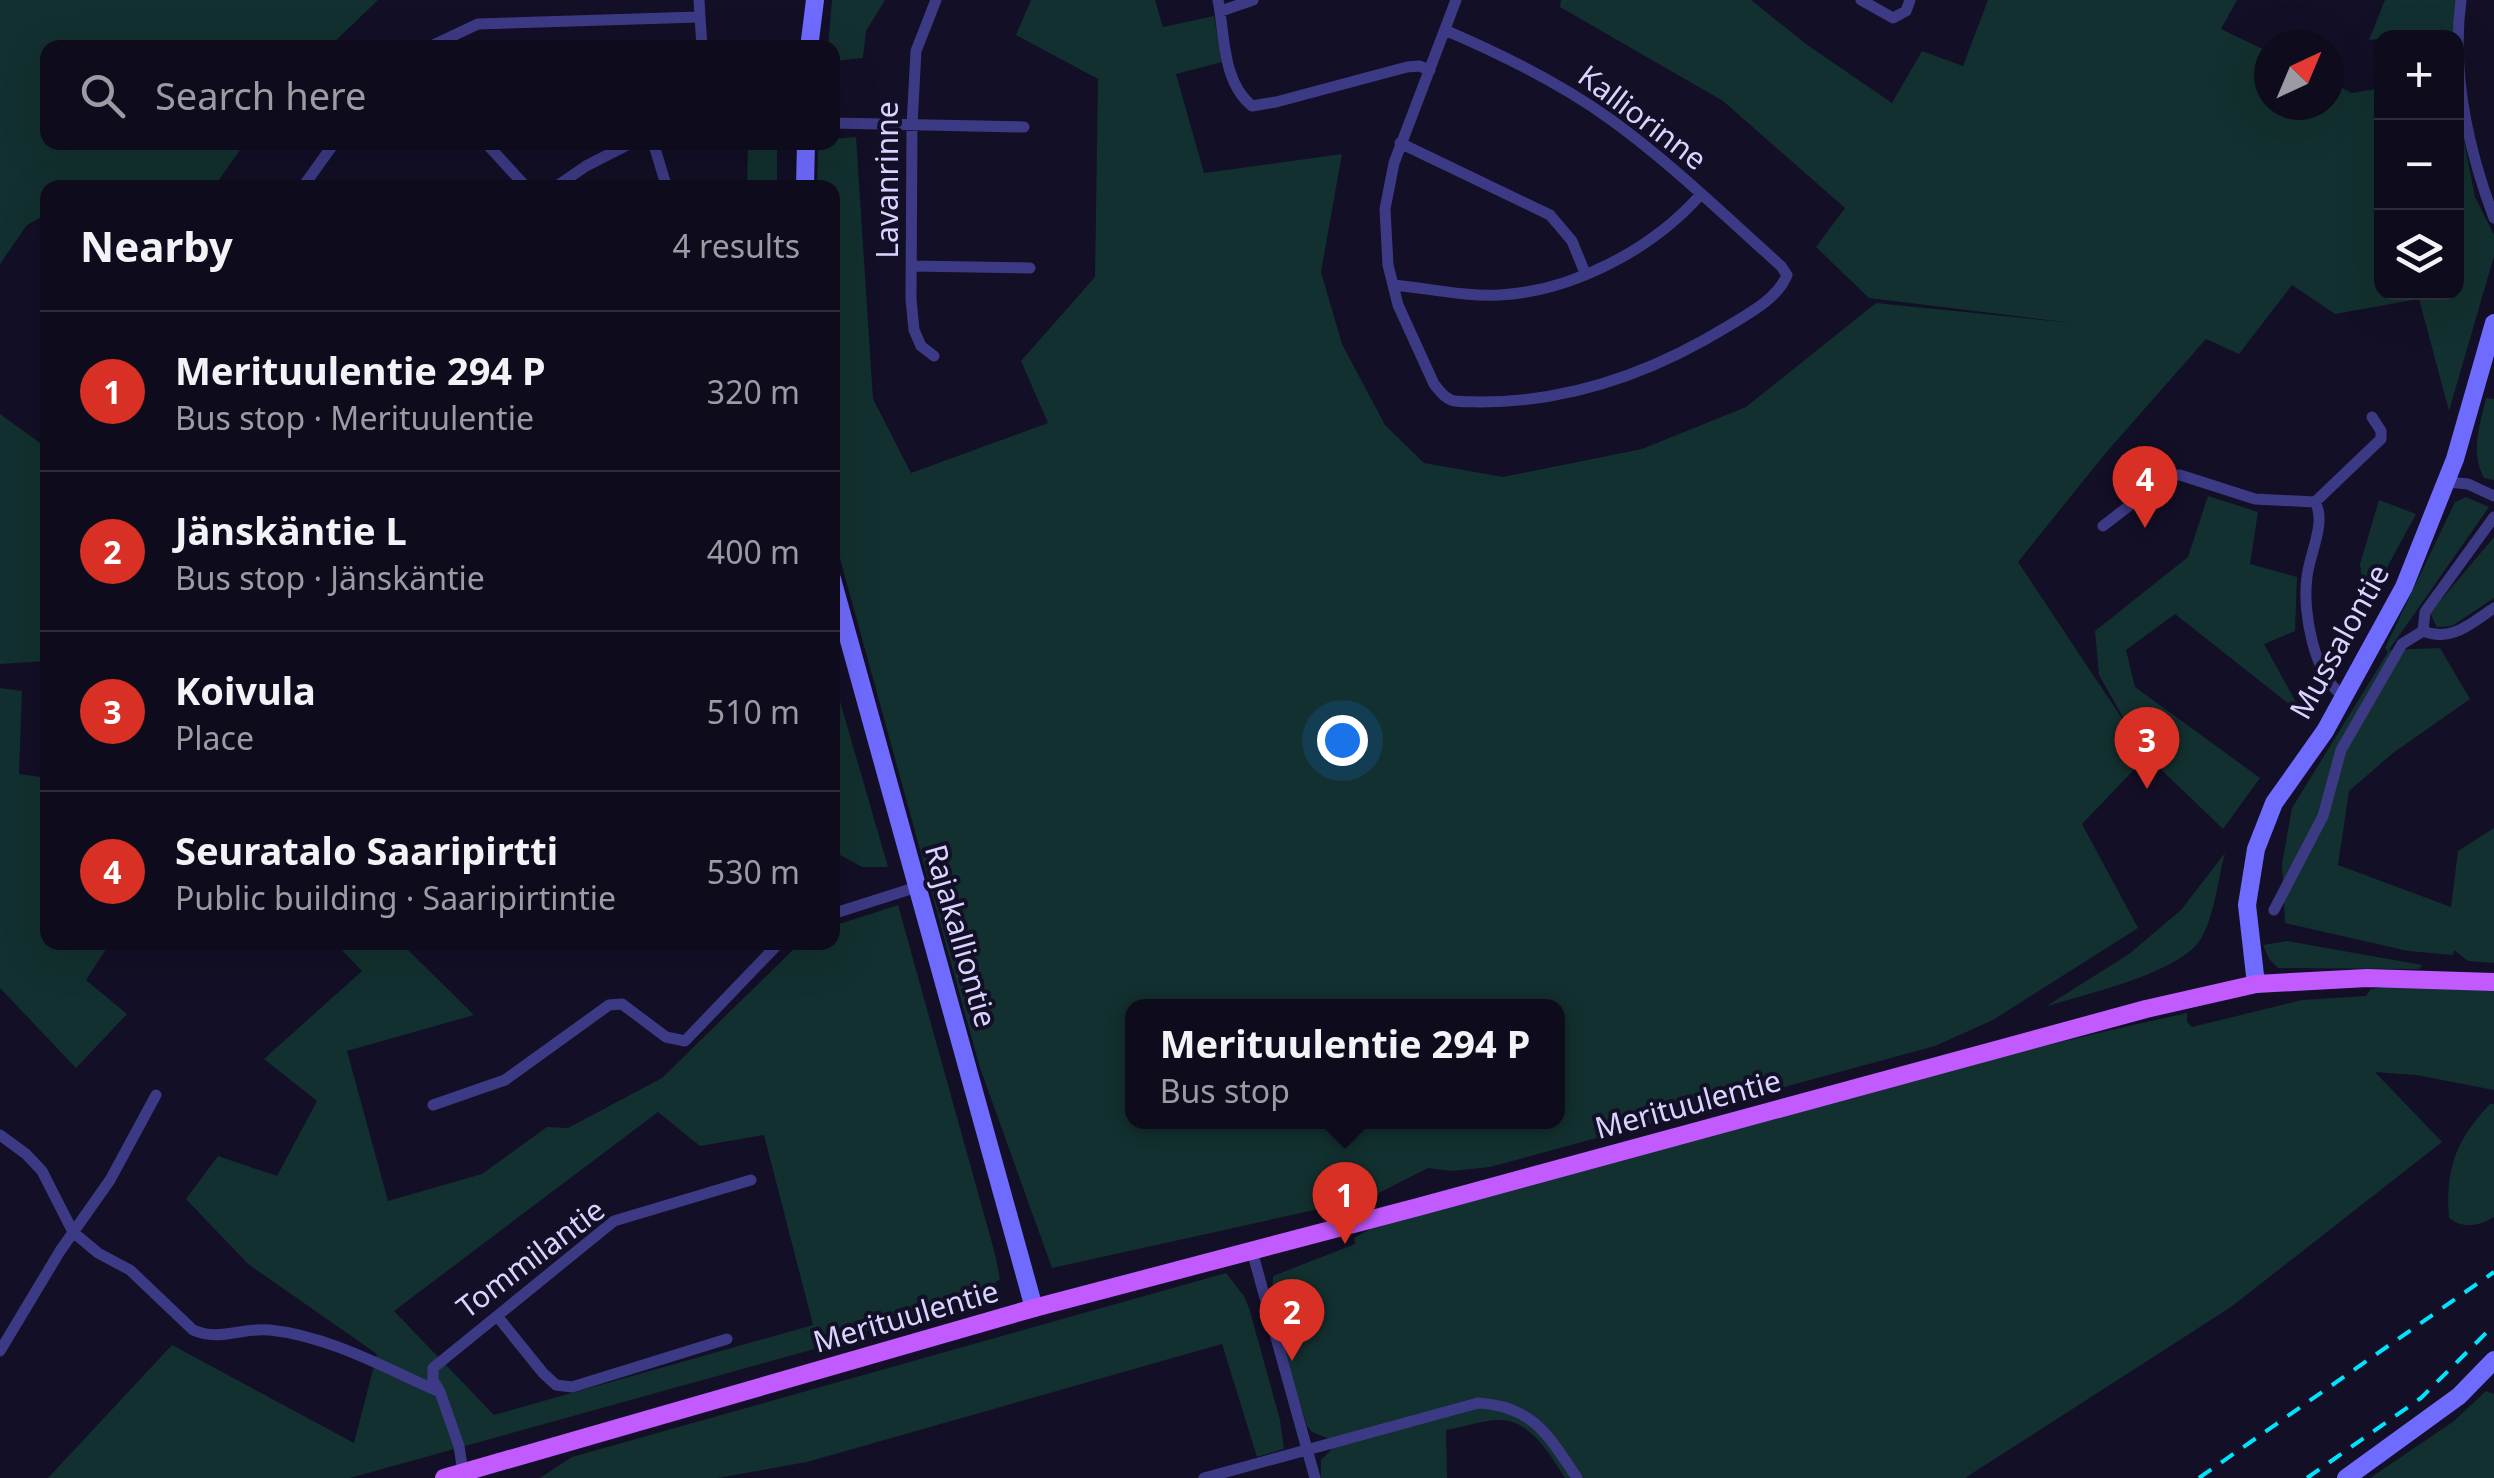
<!DOCTYPE html>
<html lang="en">
<head>
<meta charset="utf-8">
<style>
  body { margin:0; font-family:"Noto Sans",sans-serif; background:#171425; color:#f1f3f6 }
  .controls { position:absolute; right:30px; top:30px; display:grid; overflow:hidden; border-radius:20px; box-shadow:0 10px 40px #0002 }
  .controls button { width:90px; height:90px; display:grid; place-items:center; padding:0; border:0; border-bottom:2px solid #2e2b3b; background:#0e0b1c; color:#f1f3f6; font:50px sans-serif }
  .compass { position:absolute; left:2254px; top:30px; width:90px; height:90px; border-radius:50%; background:#0e0b1c; box-shadow:0 10px 40px #0002; rotate:44deg }
  .you { position:absolute; left:1342px; top:740px; width:35px; height:35px; margin:-25px; border:8px solid #fff; border-radius:50%; background:#1a73e8; box-shadow:0 0 0 15px #1a73e833 }
  .badge { display:grid; place-items:center; width:65px; height:65px; border-radius:50%; background:#d93025; color:#fff; font-size:32px; font-weight:700 }
  .pin { position:absolute; translate:-50% -82px; filter:drop-shadow(0 2px 5px #0008) }
  .pin::after { content:''; position:absolute; top:52px; width:35px; height:30px; background:inherit; clip-path:polygon(0 0,100% 0,50% 100%) }
  .popup { position:absolute; left:1125px; top:999px; width:440px; height:130px; box-sizing:border-box; display:grid; place-content:center; border-radius:20px; background:#0e0b1c; filter:drop-shadow(0 2px 8px #0005); font-size:32px; white-space:nowrap; color:#9b9ba3 }
  .popup b { font-size:38px; color:#f1f3f6 }
  .popup::after { content:''; position:absolute; left:50%; top:100%; margin-left:-20px; border:20px solid transparent; border-top-color:#0e0b1c }
  .list { margin:0; padding:0; list-style:none }
  h2 { display:flex; justify-content:space-between; align-items:center; height:130px; margin:0; padding:0 40px; font-size:42px }
  h2 small { font-size:32px; font-weight:400; color:#9b9ba3 }
  .list li { display:grid; grid-template-columns:65px 1fr auto; gap:30px; align-items:center; box-sizing:border-box; height:160px; padding:0 40px; border-top:2px solid #2e2b3b }
  .list b { display:block; font-size:38px; white-space:nowrap }
  .list p { margin:0; font-size:32px; white-space:nowrap; color:#9b9ba3 }
  .list em { font-size:32px; font-style:normal; color:#9b9ba3 }
  .icon { flex:none; width:55px; height:55px; fill:none; stroke:currentColor; stroke-width:2; stroke-linecap:round; stroke-linejoin:round }
  .map { position:relative; flex:none; width:2494px; height:1478px; overflow:hidden }
  .search { position:absolute; background:#0e0b1c; box-shadow:0 10px 40px #0002; left:40px; top:40px; width:800px; height:110px; display:flex; align-items:center; gap:25px; box-sizing:border-box; padding:0 35px; border-radius:20px; color:#9b9ba3; font-size:38px }
  .panel { position:absolute; background:#0e0b1c; box-shadow:0 10px 40px #0002; left:40px; top:180px; width:800px; height:770px; border-radius:20px }
  .map>svg:first-child { display:block }
  .green { fill:#12302f; fill-rule:evenodd }
  .lines { fill:none; stroke-linecap:round; stroke-linejoin:round }
  .street { stroke:#3d3a85; stroke-width:11 }
  .secondary { stroke:#6f6bff; stroke-width:18 }
  .primary { stroke:#c25bff; stroke-width:18 }
  .rail { stroke:#00e5ff; stroke-width:4; stroke-dasharray:15 12; stroke-linecap:butt }
  .labels { text-anchor:middle; stroke-width:8; stroke-linejoin:round; paint-order:stroke }
  .street-label { font-size:30px; fill:#d9d4ff; stroke:#130f26 }
</style>
</head>
<body>
<div class="map">
<svg width="2494" height="1478" viewBox="0 0 2494 1478">
  <rect width="100%" height="100%" fill="#130f26"/>
  <!-- green -->
  <path class="green" d="M0 0H378L329 47 48 48V142L245 143 214 187 48 188 47 214 27 225 0 264Z
    M832 0H885L866 31 863 58 833 61 832 48 828 47Z
    M1031 0H1155L1163 27 1214 16 1222 62 1176 74 1204 173 1342 154 1321 272 1342 344 1385 425 1424 463 1503 477 1642 449 1746 407 1876 303 2072 323 1869 298 1816 247 1845 208 1723 101 1560 7 1561 0H1751L1806 44 1892 103 1922 51 1963 66 1988 0H2237L2221 29 2269 52V105H2329V82L2352 93 2381 88 2382 292H2456L2457 105 2475 197 2494 235V256L2449 411 2419 299 2335 314 2292 285 2239 354 2206 339 2104 455 2018 562 2133 735 2099 675 2095 631 2188 557 2208 496 2258 512 2250 564 2297 577 2295 631 2264 644 2303 715 2175 614 2126 650 2135 687 2260 778 2223 829 2147 756 2082 824 2138 928 1993 1020 1935 1046 1490 1167 1452 1171 1428 1168 1369 1198 1052 1268 980 1068 833 533 832 188H817L818 147 823 143 832 142 833 139 856 137 873 399 911 473 1048 423 1021 361 1095 277 1098 79 1016 35ZM1132 1006H1558V1122H1132Z
    M2385 0H2459L2455 32 2369 40Z
    M748 143H777V187H747Z
    M2486 398 2494 399V480L2484 478C2470 452 2480 425 2486 398Z
    M0 414 47 448V661L0 664Z
    M2466 497 2489 507 2389 650 2440 648 2470 699 2393 753 2349 791 2338 865 2451 907 2458 851 2494 828V963L2468 961 2454 950 2453 955 2408 951 2285 923 2282 864 2292 808 2388 652 2385 648 2455 502Z
    M2379 500 2416 514 2365 608 2360 564Z
    M2494 537V598L2452 626 2437 627 2430 613Z
    M832 675 833 677 888 867H862L833 851Z
    M0 688 22 691 19 774 47 778 48 942 110 943 86 980 127 1014 76 1068 0 988Z
    M2225 853C2218 879 2215 913 2202 937 2183 973 2084 994 2045 1007L2129 954 2181 910Z
    M898 905 995 1254 1000 1279 987 1289 818 1348 350 1478H48L172 1345 354 1443 377 1354 248 1264 186 1199 218 1156 277 1176 317 1101 264 1059 362 971 335 943H401L474 1015 347 1051 388 1201 482 1174 547 1127 568 1128 662 1078 800 943 832 942 833 926ZM658 1112 700 1146 764 1135 813 1325 494 1415 394 1311Z
    M2287 941 2422 965 2419 969 2278 968 2269 959 2263 945Z
    M2392 986 2494 989V1090L2416 1075 2375 1072 2442 1142 2231 1307 1965 1478H1565C1550 1455 1532 1422 1502 1420 1485 1419 1463 1427 1446 1430L1447 1478H1321V1460L1331 1450 1327 1438 1312 1432 1307 1426C1295 1382 1269 1321 1273 1276L1355 1244 1354 1238 1372 1228C1643 1155 1912 1073 2187 1013V1022L2192 1027 2302 1000 2366 996 2371 989Z
    M2490 1104H2494V1217C2480 1226 2463 1229 2449 1218 2445 1169 2456 1140 2490 1104Z
    M1226 1273 1244 1296 1250 1311 1280 1420 1284 1449 1257 1457 1222 1344 807 1462 718 1478H540L572 1457Z
    M2486 1391 2494 1394V1478H2370L2454 1421Z"/>
  <g class="lines">
    <!-- street -->
    <path class="street" d="M699 0 702 48
      M1218 0C1225 35 1222 82 1252 106L1276 102 1407 67 1419 66 1430 70
      M1861 0 1893 18 1906 11 1910 0
      M2461 0C2451 74 2468 149 2494 218
      M1221 11 1253 0
      M1447 31C1503 55 1560 83 1610 119 1671 163 1725 216 1781 266L1787 275C1778 298 1750 313 1730 325 1654 372 1571 402 1481 402 1472 401 1460 403 1451 400 1443 397 1439 390 1434 384L1398 305 1388 265 1385 209 1394 163 1456 0
      M427 48 478 24 699 17
      M832 123 1024 127
      M485 142 527 188
      M653 142 667 188
      M1400 143 1550 215 1572 241 1585 273
      M302 188 335 142
      M554 188 586 166 633 142
      M912 266 1030 268
      M1393 285C1428 288 1465 297 1500 295 1573 291 1653 249 1701 194
      M934 356 921 346 914 330 911 299 912 125 916 51 936 0
      M2447 482 2468 484 2494 496
      M2315 502 2381 439V431L2372 417
      M2103 526 2169 475H2180L2255 499 2315 502C2327 522 2309 555 2307 577 2302 611 2314 678 2345 697
      M2423 631 2425 612 2494 517
      M2423 631C2451 643 2471 623 2494 608
      M2274 910 2323 816 2341 750 2402 644 2423 631
      M832 914 917 887
      M433 1105 505 1080 609 1005 622 1004 666 1037 685 1041 780 942
      M0 1135 26 1154 42 1171 73 1232 98 1253 130 1270 193 1330C220 1342 242 1327 270 1330 329 1336 387 1369 440 1392L459 1446 463 1473
      M1252 1251 1315 1478
      M497 1316 543 1373 556 1385 572 1387 727 1339
      M0 1351 60 1251 110 1180 156 1095
      M440 1392 433 1380V1368L614 1221 751 1180
      M1204 1478 1478 1403C1533 1406 1549 1436 1577 1478"/>
    <!-- secondary -->
    <path class="secondary" d="M809 48 815 0
      M805 188 806 142
      M832 579 1034 1308
      M2256 984 2247 905 2256 849 2274 803 2325 731 2404 587 2455 459 2494 323
      M2346 1478 2459 1396 2494 1360"/>
    <!-- primary -->
    <path class="primary" d="M444 1478 1034 1308 1418 1207 2146 1009 2256 984 2367 978 2494 982"/>
    <!-- rail -->
    <path class="rail" d="M2199 1478 2494 1272
      M2307 1478 2421 1398 2494 1325"/>
  </g>
  <g class="labels">
    <!-- street labels -->
    <g class="street-label">
      <text transform="translate(1642 118) rotate(37)" y="10">Kalliorinne</text>
      <text transform="translate(888 180) rotate(-90)" y="10">Lavanrinne</text>
      <text transform="translate(2340 642) rotate(-61)" y="10">Mussalontie</text>
      <text transform="translate(960 936) rotate(74)" y="10">Rajakalliontie</text>
      <text transform="translate(1688 1105) rotate(-15)" y="10">Merituulentie</text>
      <text transform="translate(531 1259) rotate(-37)" y="10">Tommilantie</text>
      <text transform="translate(906 1317) rotate(-16)" y="10">Merituulentie</text>
    </g>
  </g>
</svg>
<div class="controls">
<button>+</button>
<button>−</button>
<button><svg class="icon" aria-label="layers" viewBox="0 0 24 24"><path d="M12 4l9 5-9 5-9-5zM3 14l9 5 9-5"/></svg></button>
</div>
<svg class="compass" viewBox="-18 -18 36 36"><path d="M0-13l5 13h-10z" fill="#e53935"/><path d="M0 13l5-13h-10z" fill="#9b9ba3"/></svg>
<div class="you"></div>
<div class="pin badge" style="left:1345px;top:1244px">1</div>
<div class="popup"><b>Merituulentie 294 P</b>Bus stop</div>
<div class="pin badge" style="left:1292px;top:1361px">2</div>
<div class="pin badge" style="left:2147px;top:789px">3</div>
<div class="pin badge" style="left:2145px;top:528px">4</div>
<div class="search"><svg class="icon" aria-label="search" viewBox="0 0 24 24"><circle cx="10" cy="10" r="6"/><path d="M15 15l6 6"/></svg>Search here</div>
<section class="panel">
<h2>Nearby<small>4 results</small></h2>
<ul class="list">
<li><span class="badge">1</span><div><b>Merituulentie 294 P</b><p>Bus stop · Merituulentie</p></div><em>320 m</em></li>
<li><span class="badge">2</span><div><b>Jänskäntie L</b><p>Bus stop · Jänskäntie</p></div><em>400 m</em></li>
<li><span class="badge">3</span><div><b>Koivula</b><p>Place</p></div><em>510 m</em></li>
<li><span class="badge">4</span><div><b>Seuratalo Saaripirtti</b><p>Public building · Saaripirtintie</p></div><em>530 m</em></li>
</ul>
</section>
</div>
</body>
</html>
